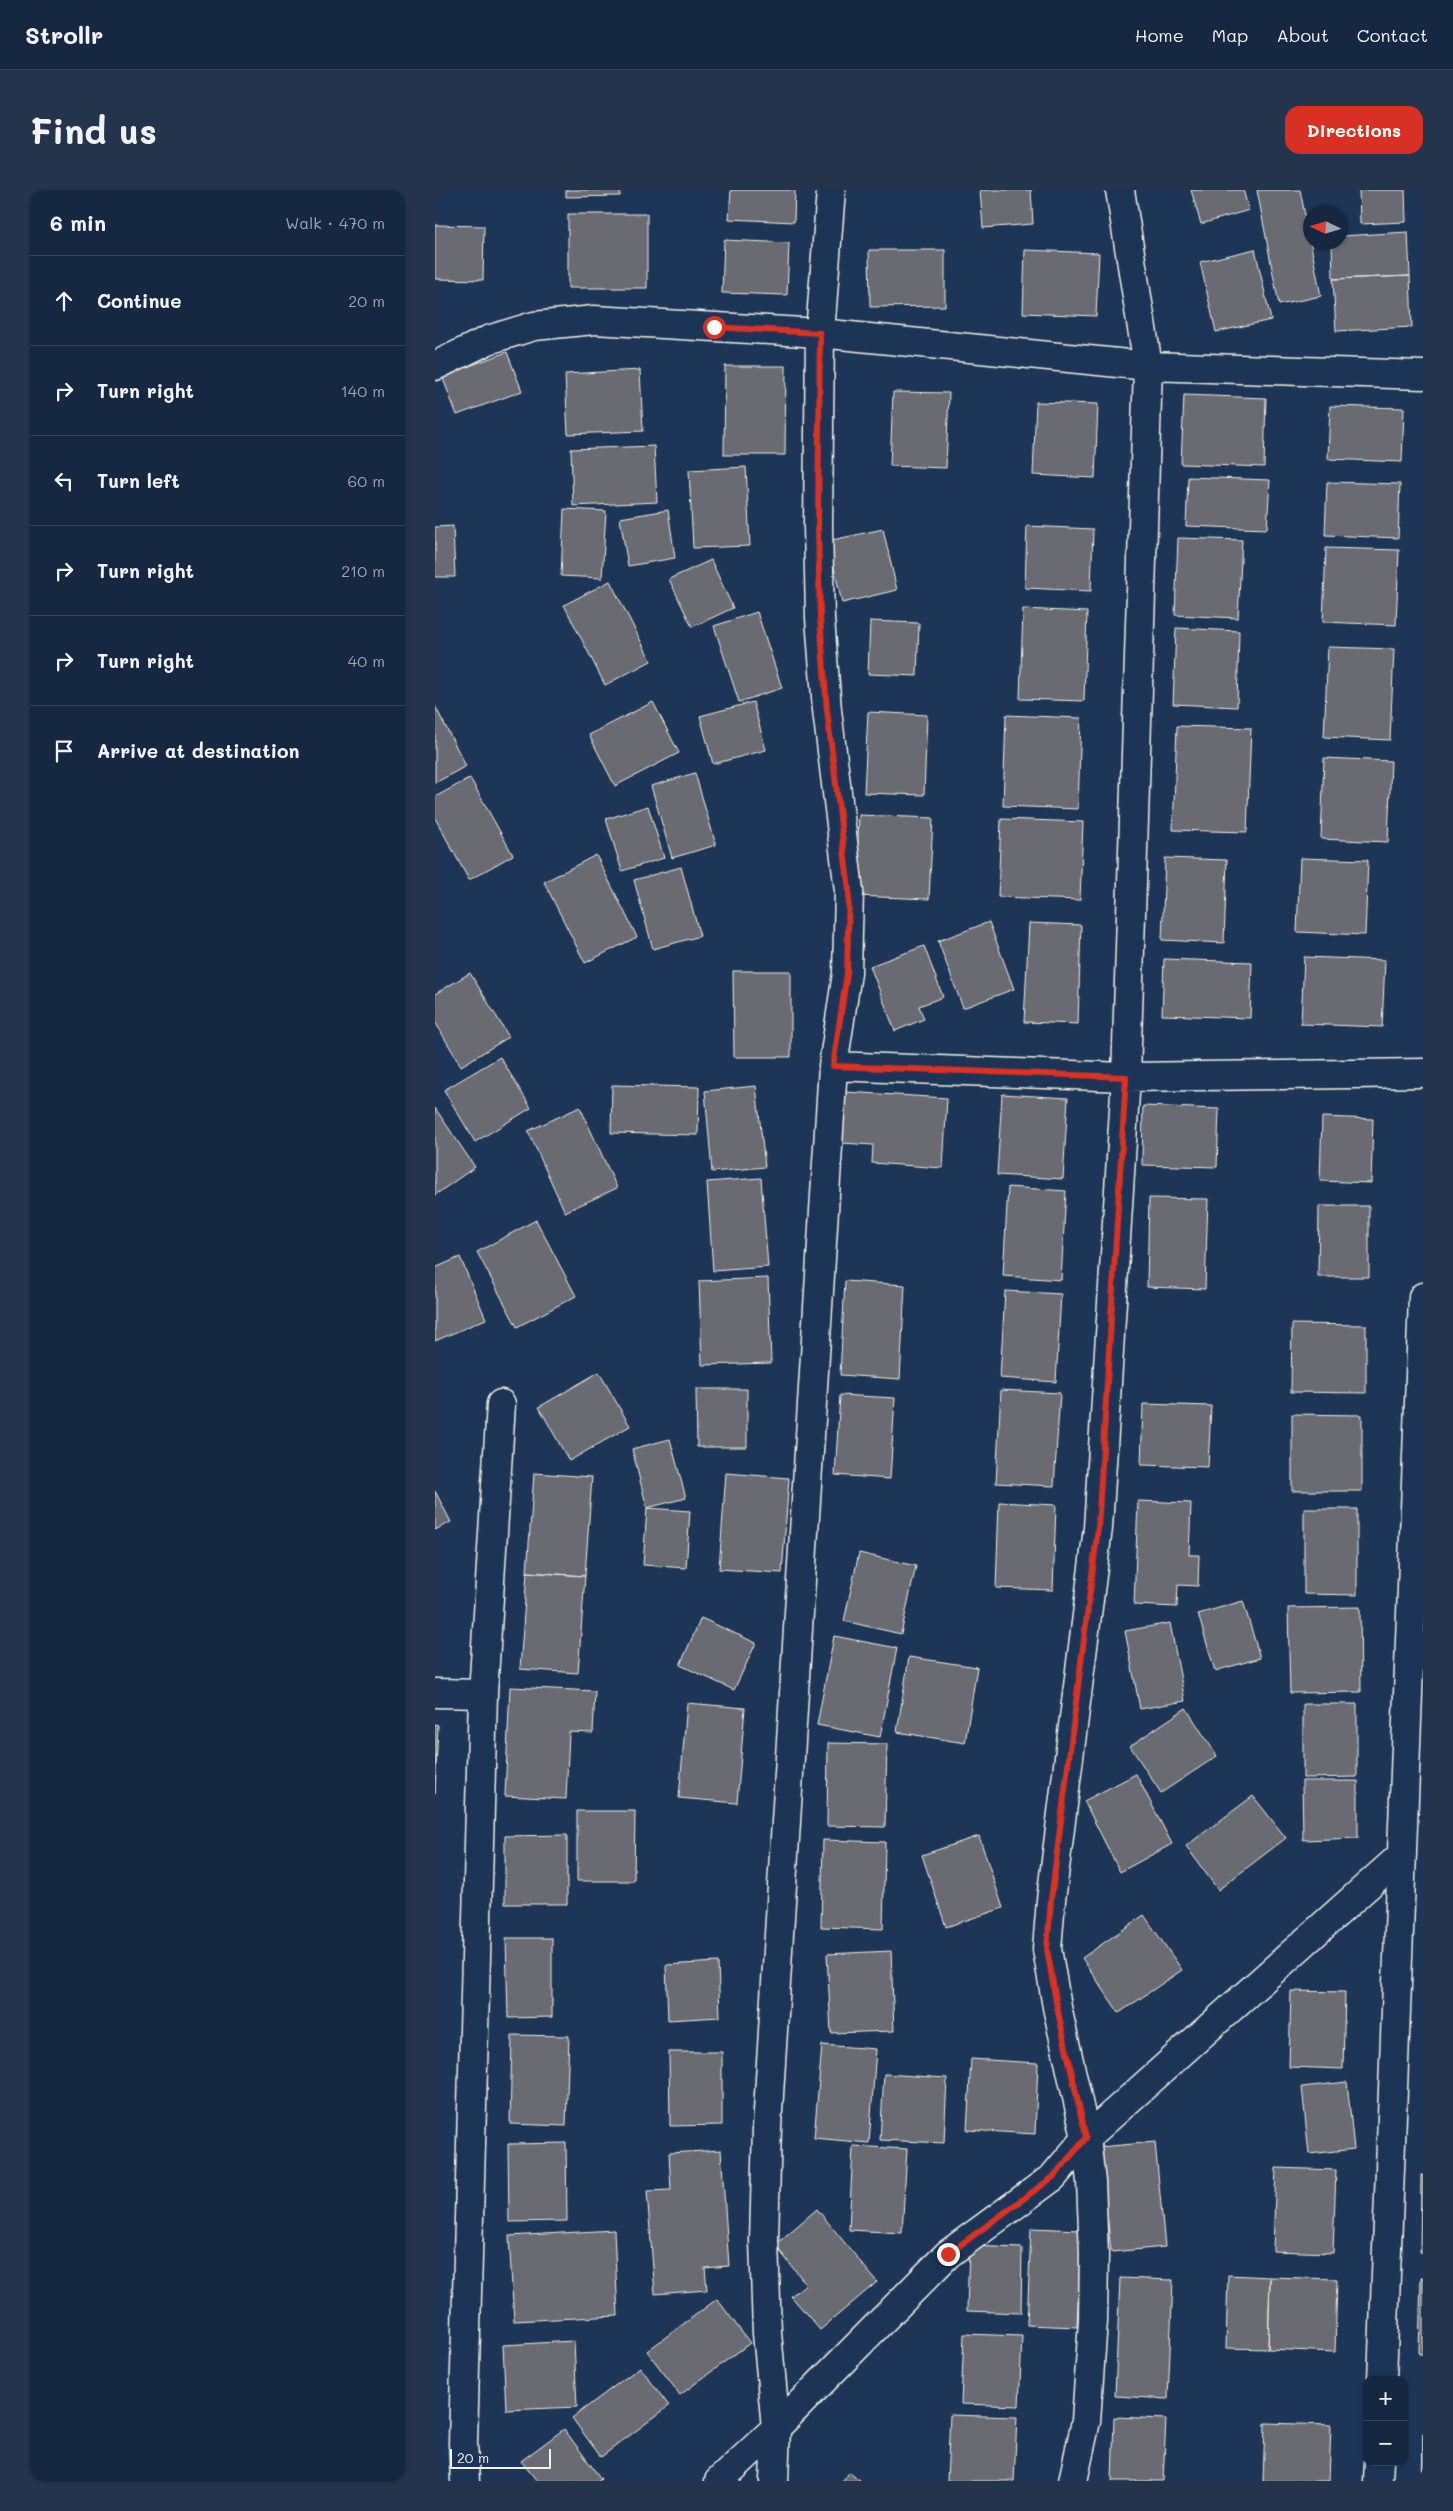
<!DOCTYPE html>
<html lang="en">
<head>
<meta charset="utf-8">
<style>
  body { margin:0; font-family:Mali,sans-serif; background:#23344c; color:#f1f3f6 }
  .controls { position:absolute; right:15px; bottom:15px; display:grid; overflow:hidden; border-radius:10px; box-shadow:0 1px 4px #0004 }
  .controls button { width:45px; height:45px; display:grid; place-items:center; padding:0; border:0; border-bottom:1px solid #35445a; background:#162841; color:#f1f3f6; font:25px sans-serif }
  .compass { position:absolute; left:868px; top:15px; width:45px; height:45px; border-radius:50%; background:#162841; box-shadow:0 1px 4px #0004; rotate:274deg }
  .scale { position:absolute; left:15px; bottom:12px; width:101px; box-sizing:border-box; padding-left:5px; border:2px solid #f4f1e8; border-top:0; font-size:14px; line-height:18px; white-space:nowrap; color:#f4f1e8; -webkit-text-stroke:4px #1d3557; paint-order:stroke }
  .stop { position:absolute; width:15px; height:15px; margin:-11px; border:4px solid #d93025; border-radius:50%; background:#fff }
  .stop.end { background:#d93025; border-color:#fff; box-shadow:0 1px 5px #0008 }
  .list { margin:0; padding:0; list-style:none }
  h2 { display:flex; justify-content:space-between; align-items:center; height:65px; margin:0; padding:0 20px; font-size:21px }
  h2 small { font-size:16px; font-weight:400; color:#9ea6b1 }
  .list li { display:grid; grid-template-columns:32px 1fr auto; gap:15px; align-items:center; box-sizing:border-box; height:90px; padding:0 20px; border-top:1px solid #35445a }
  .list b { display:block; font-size:19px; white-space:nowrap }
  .list em { font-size:16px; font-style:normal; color:#9ea6b1 }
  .icon { flex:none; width:28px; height:28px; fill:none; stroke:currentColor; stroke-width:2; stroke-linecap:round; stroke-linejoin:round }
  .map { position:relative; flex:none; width:988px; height:2291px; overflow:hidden; border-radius:15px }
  header { display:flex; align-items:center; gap:30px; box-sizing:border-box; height:70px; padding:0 25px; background:#162841; border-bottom:1px solid #35445a }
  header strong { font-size:24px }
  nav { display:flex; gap:28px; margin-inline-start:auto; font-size:18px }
  .intro { display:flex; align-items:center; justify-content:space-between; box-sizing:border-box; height:120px; padding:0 30px }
  h1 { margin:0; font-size:35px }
  .button { padding:12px 22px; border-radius:15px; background:#d93025; color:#fff; font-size:18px; font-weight:700 }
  main { display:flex; gap:30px; padding:0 30px }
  aside { flex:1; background:#162841; border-radius:15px; box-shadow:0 1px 4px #0004 }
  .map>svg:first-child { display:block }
  .building { fill:#6a6a73; stroke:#f4f1e8 }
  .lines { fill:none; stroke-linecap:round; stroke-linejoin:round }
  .street-casing { stroke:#f4f1e8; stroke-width:31 }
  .street { stroke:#1d3557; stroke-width:28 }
  .route { stroke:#d93025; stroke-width:6 }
</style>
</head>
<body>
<header>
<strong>Strollr</strong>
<nav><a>Home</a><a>Map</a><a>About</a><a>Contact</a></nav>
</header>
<div class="intro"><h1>Find us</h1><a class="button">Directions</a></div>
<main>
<aside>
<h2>6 min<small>Walk · 470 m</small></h2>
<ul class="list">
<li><svg class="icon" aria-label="ahead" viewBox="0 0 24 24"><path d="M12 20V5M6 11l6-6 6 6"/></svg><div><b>Continue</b></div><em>20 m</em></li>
<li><svg class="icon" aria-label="right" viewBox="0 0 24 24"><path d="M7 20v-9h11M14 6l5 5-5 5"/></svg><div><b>Turn right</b></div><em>140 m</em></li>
<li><svg class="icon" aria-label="left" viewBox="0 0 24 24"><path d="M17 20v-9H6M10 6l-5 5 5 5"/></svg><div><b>Turn left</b></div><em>60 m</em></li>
<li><svg class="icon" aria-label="right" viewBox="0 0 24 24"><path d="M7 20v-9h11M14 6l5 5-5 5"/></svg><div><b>Turn right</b></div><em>210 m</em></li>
<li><svg class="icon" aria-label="right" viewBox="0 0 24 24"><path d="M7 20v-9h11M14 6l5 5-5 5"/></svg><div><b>Turn right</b></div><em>40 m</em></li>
<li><svg class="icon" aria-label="arrive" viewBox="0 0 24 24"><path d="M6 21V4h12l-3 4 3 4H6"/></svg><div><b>Arrive at destination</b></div></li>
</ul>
</aside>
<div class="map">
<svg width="988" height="2291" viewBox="0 0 988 2291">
  <rect width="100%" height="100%" fill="#1d3557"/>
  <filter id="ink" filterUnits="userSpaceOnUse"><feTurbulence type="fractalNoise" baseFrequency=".02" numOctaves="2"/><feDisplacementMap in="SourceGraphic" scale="10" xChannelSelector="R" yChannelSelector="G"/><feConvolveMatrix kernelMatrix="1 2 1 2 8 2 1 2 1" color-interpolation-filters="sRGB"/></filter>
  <g filter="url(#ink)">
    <!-- building -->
    <path class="building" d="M131 0H185V6L131 7Z
      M296 0H360L359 32 294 29Z
      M545 0H596L598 34 548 38Z
      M756 0H808L814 20 766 34Z
      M822 0H865L886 106 844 115Z
      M924 0H970L971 32 925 34Z
      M133 24H212V98H133Z
      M0 35 49 36 48 90 0 89Z
      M973 42 975 86 898 89 897 52H906V46Z
      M289 50 354 53 352 105 287 103Z
      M820 59 836 130 781 142 765 72Z
      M434 60H510V116L435 117Z
      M590 60 664 63 661 126 588 123Z
      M975 86 977 137 901 141 898 89Z
      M72 162 87 201 22 225 7 186Z
      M290 176H351L350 265H289Z
      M205 180 208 241 133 244 130 184Z
      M458 202 514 203 511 278 455 276Z
      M749 205 831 208 829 277 746 274Z
      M601 212 663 214 660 288 598 285Z
      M895 216 969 218 967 272 893 269Z
      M219 256 222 312 138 316 136 259Z
      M311 277 315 356 258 358 254 280Z
      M753 287 835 290 832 339 751 336Z
      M892 292 965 294 963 348 890 345Z
      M129 319 171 321 167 388 126 386Z
      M233 320 240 368 193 376 185 328Z
      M18 336 20 387H0V337Z
      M592 336 658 339 656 401 590 398Z
      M448 339 462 400 407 413 393 351Z
      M743 348 807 350 803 428 740 425Z
      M891 358 964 360 961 435 888 432Z
      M276 370 298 418 257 437 234 389Z
      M175 391 216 471 170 495 129 415Z
      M588 419 652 422 649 511 585 509Z
      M322 422 347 498 304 512 279 436Z
      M435 431 484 433 482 486 433 484Z
      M741 438 804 441 802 517 738 514Z
      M893 457 959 459 955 550 889 547Z
      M218 512 244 563 180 596 154 545Z
      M318 512 331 560 278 574 265 526Z
      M0 516 31 576 0 593Z
      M433 522 492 525 489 605 429 603Z
      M571 525 646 528 643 619 568 616Z
      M742 536 816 538 812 642 738 640Z
      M889 568 956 571 953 652 886 649Z
      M260 583 281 655 237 668 216 596Z
      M35 588 78 665 34 690 0 628V607Z
      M213 616 229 668 187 681 171 629Z
      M424 625 498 628 494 709 420 706Z
      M566 629 648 632 645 710 563 707Z
      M161 665 202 747 150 773 109 692Z
      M730 668 792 670 789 753 727 750Z
      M865 668 933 670 930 745 862 742Z
      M246 677 265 746 218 759 199 690Z
      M554 732 579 799 528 818 503 751Z
      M594 733 646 735 643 834 589 832Z
      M489 756 508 807 484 816 489 829 460 841 435 776Z
      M869 767 950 770 947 837 866 834Z
      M729 769 817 772 815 828 727 825Z
      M298 781H356V867H299Z
      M35 783 74 847 26 876 0 832V804Z
      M65 867 96 918 40 952 9 900Z
      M177 895 264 897 263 945 176 943Z
      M321 896 330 977 277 982 270 901Z
      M410 902 512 908 508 978 437 973 438 955 407 953Z
      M567 904 633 908 628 989 562 985Z
      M708 916 784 919 782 977 707 975Z
      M145 917 182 998 130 1022 93 941Z
      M0 918 40 977 0 1005Z
      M887 927 938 929 936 993 885 991Z
      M326 988 333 1077 278 1081 272 992Z
      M573 997 631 1001 626 1090 568 1086Z
      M714 1008 773 1009 770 1099 712 1097Z
      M884 1016H934V1087H883Z
      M101 1030 141 1106 82 1137 42 1062Z
      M25 1067 51 1129 0 1151V1078Z
      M333 1088 336 1173 267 1175 264 1091Z
      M410 1091 470 1095 465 1189 405 1185Z
      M570 1101 626 1104 621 1192 565 1188Z
      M857 1134 931 1135V1203L856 1202Z
      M164 1182 195 1236 134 1271 104 1217Z
      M261 1199H312V1257H262Z
      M566 1200 625 1203 619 1296 561 1293Z
      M405 1205 460 1208 455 1289 400 1285Z
      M708 1214 776 1216 773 1277 706 1275Z
      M857 1224 927 1225V1301H857Z
      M235 1249 251 1308 212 1318 197 1259Z
      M99 1283 157 1287 150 1386 92 1382Z
      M291 1283 354 1288 347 1383 284 1379Z
      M0 1301 16 1332 0 1340Z
      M703 1311 756 1313 754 1365H764L763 1396 743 1395 742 1417 699 1415Z
      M564 1312 621 1315 618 1400 561 1398Z
      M212 1318 255 1321 251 1378 208 1375Z
      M869 1319H922V1405L869 1404Z
      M424 1363 481 1376 466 1444 409 1431Z
      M92 1382 150 1386 143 1483 85 1479Z
      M808 1411 825 1468 780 1481 763 1424Z
      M925 1417 926 1502 855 1503 853 1418Z
      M266 1428 321 1453 299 1500 245 1475Z
      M735 1433 750 1511 705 1519 690 1441Z
      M399 1446 462 1458 445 1547 382 1535Z
      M474 1467 542 1477 530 1553 462 1542Z
      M75 1497 160 1501 158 1543 134 1542 131 1609 70 1606Z
      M252 1513 310 1518 302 1613 244 1608Z
      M868 1514H922V1587L868 1588Z
      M751 1518 782 1566 726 1603 695 1556Z
      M0 1534 3 1535 0 1604Z
      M393 1553 452 1554 450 1637 392 1636Z
      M701 1584 737 1654 685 1682 649 1611Z
      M867 1591H923V1648L868 1650Z
      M818 1606 851 1648 783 1700 751 1656Z
      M142 1621H200L199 1691H142Z
      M132 1645V1714H70V1646Z
      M544 1646 568 1718 511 1737 487 1665Z
      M388 1650 450 1652 448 1739 386 1737Z
      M709 1725 747 1780 684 1823 647 1768Z
      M71 1748H117V1827L73 1828Z
      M456 1761 459 1841 396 1843 392 1764Z
      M283 1772 285 1827 233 1830 231 1775Z
      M856 1801 910 1802 908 1879 854 1877Z
      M77 1845 134 1846 131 1936 75 1934Z
      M387 1855 441 1859 434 1953 379 1948Z
      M234 1862H287V1935L235 1936Z
      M536 1869 603 1873 600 1944 532 1940Z
      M449 1884 512 1888 509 1953 445 1950Z
      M912 1892 919 1959 874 1964 867 1897Z
      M720 1952 730 2057 676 2062 665 1957Z
      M131 1953 132 2031 74 2032 73 1954Z
      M418 1956 472 1959 467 2043 414 2040Z
      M286 1960 294 2076 270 2078 272 2100 220 2104 212 2001 236 2000 234 1963Z
      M841 1978 901 1980 898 2063 838 2061Z
      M986 1985H988V2062H985Z
      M382 2019 442 2092 385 2140 356 2106 371 2094 340 2055Z
      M596 2038 646 2040 642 2137 592 2135Z
      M179 2040 183 2126 79 2131 74 2046Z
      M534 2056 587 2058 586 2123 532 2121Z
      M793 2085 835 2087 833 2159 791 2158Z
      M835 2087 902 2089 900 2162 833 2159Z
      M986 2087H988V2164H984Z
      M685 2088 738 2090 733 2209 680 2206Z
      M282 2109 315 2153 245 2205 212 2161Z
      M529 2144 587 2146 584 2216 526 2214Z
      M139 2151 142 2217 71 2220 68 2155Z
      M205 2177 234 2216 166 2267 137 2228Z
      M515 2225 582 2227 579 2291H512Z
      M679 2227 731 2229 728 2291H677Z
      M830 2233 896 2235 894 2291H828Z
      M129 2239 166 2289 164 2291H102L86 2271Z
      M988 2243V2291H987Z
      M415 2282 426 2291H407Z"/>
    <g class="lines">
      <defs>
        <path id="street" d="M0 176 53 150 99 136 159 130 385 143 713 176 988 185
          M398 876 691 887 988 883
          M0 1503 48 1504
          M947 2190 988 1107
          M30 2291 28 2253 48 1504 66 1214
          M284 2291 341 2238 513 2064 618 1987 651 1948 967 1665
          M339 2291 341 2238 332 2143 329 2050 332 1937 398 876 412 783 414 701 392 520 385 428 383 336 385 143 396 0
          M638 2291 651 2231 658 2131 659 2064 656 1992 651 1948 622 1817 612 1759 616 1710 663 1338 691 887 713 176 685 0
          M943 2291 944 2272"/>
      </defs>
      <!-- street casing -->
      <use href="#street" class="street-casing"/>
      <!-- street -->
      <use href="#street" class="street"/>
    </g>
  </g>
  <g class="lines" filter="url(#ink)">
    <!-- route -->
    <path class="route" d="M279 137 385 143 383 336 385 428 392 520 414 701 412 783 398 876 691 887 663 1338 616 1710 612 1759 622 1817 651 1948 618 1987 513 2064"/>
  </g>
</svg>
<div class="controls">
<button>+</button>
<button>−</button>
</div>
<svg class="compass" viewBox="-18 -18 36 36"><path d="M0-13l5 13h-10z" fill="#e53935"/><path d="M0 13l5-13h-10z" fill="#9ea6b1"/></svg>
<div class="scale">20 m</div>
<div class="stop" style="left:279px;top:137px"></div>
<div class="stop end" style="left:513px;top:2064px"></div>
</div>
</main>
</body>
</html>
